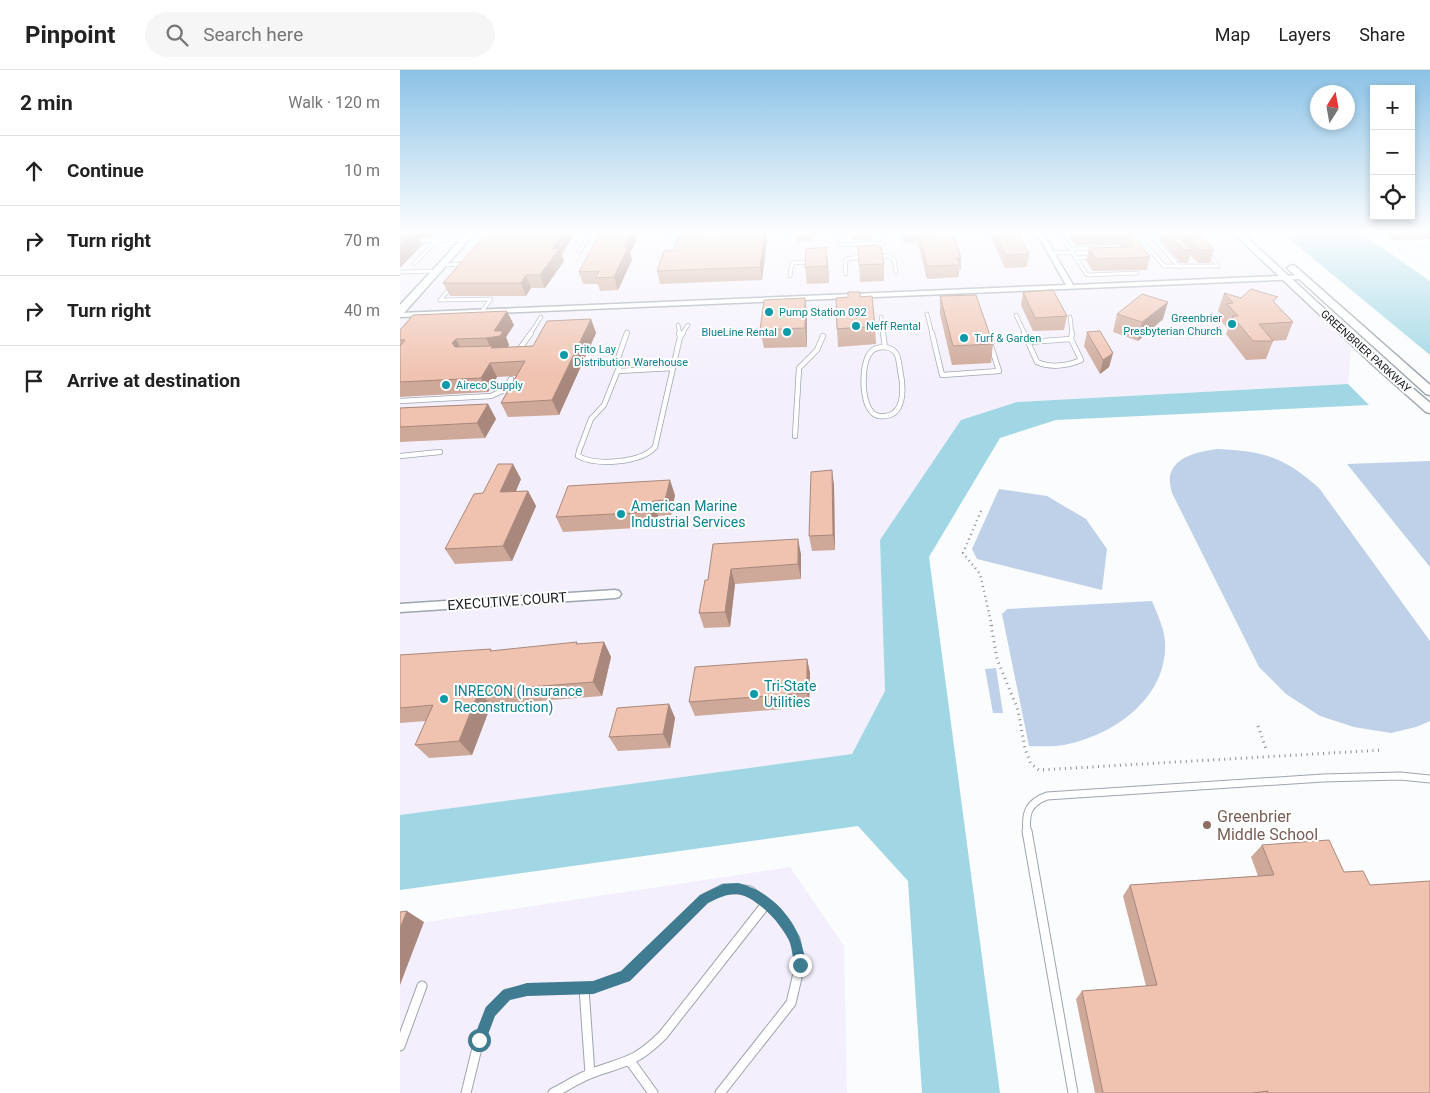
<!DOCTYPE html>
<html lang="en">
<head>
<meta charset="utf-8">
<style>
  body { margin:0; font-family:Roboto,sans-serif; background:#f6f6f6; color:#222 }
  .controls { position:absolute; right:15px; top:15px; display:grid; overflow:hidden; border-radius:0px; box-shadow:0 2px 8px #0003 }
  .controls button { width:45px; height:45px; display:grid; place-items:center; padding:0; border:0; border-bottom:1px solid #e0e0e0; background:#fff; color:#222; font:25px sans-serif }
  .compass { position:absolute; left:910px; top:15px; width:45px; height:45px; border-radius:50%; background:#fff; box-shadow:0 2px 8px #0003; rotate:11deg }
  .stop { position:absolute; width:15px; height:15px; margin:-11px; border:4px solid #3f7c92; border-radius:50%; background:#fff }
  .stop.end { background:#3f7c92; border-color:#fff; box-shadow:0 1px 5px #0008 }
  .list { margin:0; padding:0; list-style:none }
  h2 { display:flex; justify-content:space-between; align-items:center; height:65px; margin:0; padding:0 20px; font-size:21px }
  h2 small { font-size:16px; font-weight:400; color:#767676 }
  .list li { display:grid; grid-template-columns:32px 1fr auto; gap:15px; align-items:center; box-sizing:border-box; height:70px; padding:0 20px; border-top:1px solid #e0e0e0 }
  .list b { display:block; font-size:19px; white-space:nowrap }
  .list em { font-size:16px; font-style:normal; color:#767676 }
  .icon { flex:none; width:28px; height:28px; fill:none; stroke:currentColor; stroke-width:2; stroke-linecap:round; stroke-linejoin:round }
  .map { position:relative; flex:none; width:1030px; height:1023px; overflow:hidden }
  header { display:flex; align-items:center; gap:30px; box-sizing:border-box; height:70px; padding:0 25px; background:#fff; border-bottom:1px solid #e0e0e0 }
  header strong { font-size:24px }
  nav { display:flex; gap:28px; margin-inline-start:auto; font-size:18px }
  .search { width:350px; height:45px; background:#f6f6f6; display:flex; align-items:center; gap:12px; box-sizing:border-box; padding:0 18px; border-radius:28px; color:#767676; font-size:19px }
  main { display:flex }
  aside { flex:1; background:#fff }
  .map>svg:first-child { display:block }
  .commercial { fill:#f4effc }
  .green { fill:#bed1e8 }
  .water { fill:#a1d7e4 }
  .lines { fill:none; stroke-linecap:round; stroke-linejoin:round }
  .lane-far3-casing { stroke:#9da5ae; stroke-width:4.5 }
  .lane-far2-casing { stroke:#9da5ae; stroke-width:6 }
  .lane-far1-casing { stroke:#9da5ae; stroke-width:9 }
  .lane-casing { stroke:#9da5ae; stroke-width:11 }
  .street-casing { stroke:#9da5ae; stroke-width:3 }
  .secondary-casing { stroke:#9da5ae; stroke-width:3 }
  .path-far2 { stroke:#8b8d90; stroke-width:1; stroke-dasharray:0.5 2.5; stroke-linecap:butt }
  .path-far1 { stroke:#8b8d90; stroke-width:2.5; stroke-dasharray:1 4; stroke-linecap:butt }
  .path { stroke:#8b8d90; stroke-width:3; stroke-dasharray:1 4.5; stroke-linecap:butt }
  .lane-far3 { stroke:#fff; stroke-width:3 }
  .lane-far2 { stroke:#fff; stroke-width:4.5 }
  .lane-far1 { stroke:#fff; stroke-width:7 }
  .lane { stroke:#fff; stroke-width:9 }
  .street { fill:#fff; fill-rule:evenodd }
  .secondary { fill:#fff; fill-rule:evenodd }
  .wall { fill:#cea898 }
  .shaded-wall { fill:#a8887c }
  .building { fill:#f0c3b1; stroke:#a8887c }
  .route { fill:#3f7c92 }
  .culture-dot { fill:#0f9aa8; stroke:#fff; stroke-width:2 }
  .education-dot { fill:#8d6e63; stroke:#fff; stroke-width:2 }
  .labels { text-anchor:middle; stroke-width:4; stroke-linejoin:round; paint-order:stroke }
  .far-culture-label { font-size:11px; fill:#0d838f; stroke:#fff; text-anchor:start }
  .far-street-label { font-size:11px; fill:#191b1f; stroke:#fff }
  .culture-label { font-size:14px; fill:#0d838f; stroke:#fff; text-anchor:start }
  .street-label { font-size:14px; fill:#191b1f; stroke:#fff }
  .near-education-label { font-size:16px; fill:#785e54; stroke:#fff; text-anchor:start }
</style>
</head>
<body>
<header>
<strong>Pinpoint</strong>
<div class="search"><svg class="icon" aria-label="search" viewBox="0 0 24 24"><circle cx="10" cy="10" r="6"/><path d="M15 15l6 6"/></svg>Search here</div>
<nav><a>Map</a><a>Layers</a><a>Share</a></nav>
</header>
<main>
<aside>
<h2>2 min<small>Walk · 120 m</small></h2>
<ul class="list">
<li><svg class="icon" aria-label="ahead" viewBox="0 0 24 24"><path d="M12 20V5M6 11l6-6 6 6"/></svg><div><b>Continue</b></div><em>10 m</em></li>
<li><svg class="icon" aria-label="right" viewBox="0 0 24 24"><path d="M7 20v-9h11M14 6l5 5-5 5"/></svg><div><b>Turn right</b></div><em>70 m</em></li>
<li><svg class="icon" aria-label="right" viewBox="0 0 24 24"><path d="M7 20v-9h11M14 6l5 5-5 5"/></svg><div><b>Turn right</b></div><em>40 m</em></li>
<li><svg class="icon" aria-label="arrive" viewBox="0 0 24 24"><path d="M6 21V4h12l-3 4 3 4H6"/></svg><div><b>Arrive at destination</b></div></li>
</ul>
</aside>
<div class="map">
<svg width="1030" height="1023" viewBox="0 0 1030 1023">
  <rect width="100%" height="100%" fill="#fafcfe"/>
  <!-- commercial -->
  <path class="commercial" d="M0 162H827L951 277 948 314 617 332 480 470 485 621 452 684 0 745Z
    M390 797 444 876 447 1023H0V856Z"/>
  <!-- green -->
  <path class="green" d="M817 379C864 381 884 387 919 418L1030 571V651L1016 657 991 663 954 657 920 646 886 624 859 597 772 423C771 418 769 411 770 406 775 385 800 382 817 379Z
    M1030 391V497L947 394Z
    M599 419 647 426 686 449 707 479 702 520 577 489 572 479Z
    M752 531C757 544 764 557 765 572 768 628 713 666 664 675 653 677 640 676 629 676L602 544 607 539Z
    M596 598 603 643H593L585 599Z"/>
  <!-- water -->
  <path class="water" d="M881 162H960L1030 211V285Z
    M948 314 969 335 656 350 600 368 529 487 600 1023H522L508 811 458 756 0 820V745L452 684 485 621 480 470 561 350 617 332Z"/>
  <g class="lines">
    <defs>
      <path id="lane-far3" d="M277 162 273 170 275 173 283 174
        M386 162H395
        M438 162 441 175 484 173 482 162
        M659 162 687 205 737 203
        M735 162 764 196H818L808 183
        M749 162 779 197
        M307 171 310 169 312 162
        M0 172 65 169
        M670 179 720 177 725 183
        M179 182 191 162
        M651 183 673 182
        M475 186H487L494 189 496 202
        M676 188 694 187
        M14 194 45 162
        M42 195 67 194
        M0 202 37 201
        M446 204 445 191 447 189 466 186
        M390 206 392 193 411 192
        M52 216 40 230 91 229 82 241
        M527 244 532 264
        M616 245 625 264
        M481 247 483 264
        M670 247 672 264
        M278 255 280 264
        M130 264 141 247
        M226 264 227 262
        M282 264 288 255"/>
      <path id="lane-far2" d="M227 263 218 288 220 295 204 335 191 349 179 381 178 386C196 396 241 393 255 377L280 267 279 263
        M483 263 485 277
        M532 263 542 305 599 301 590 273
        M624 263 637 292C650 298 668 296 681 290L671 269 672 263
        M280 267 283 263
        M628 272 671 269
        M485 277C489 278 492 278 495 282 499 286 499 294 500 300 504 318 506 349 479 346 460 344 460 292 471 282 474 278 480 277 485 277Z
        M118 281 131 263
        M218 301 273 298
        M0 331 91 326 104 320 111 309
        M395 366 399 298 417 280 423 266
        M0 386 40 382"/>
      <path id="lane-far1" d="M627 763C625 743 628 733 647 726L923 708 1000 706 1030 709"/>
      <path id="lane" d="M627 761 673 1023
        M184 918 190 1004
        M0 976 22 916
        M230 991 253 1023
        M66 1023 79 970 90 941 107 924 127 920 193 918 225 906 304 829 323 819H338L350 821 377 842 395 869 400 895 391 933 320 1023
        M153 1023C166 1017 178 1008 192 1003 226 991 236 992 263 965L366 834"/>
      <path id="street" d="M636 162H642L673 215 901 205 904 207 901 209 0 247V243L666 215Z
        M215 520 219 521 221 524 219 527 215 528 0 542V534Z"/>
      <path id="secondary" d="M68 162H76L4 243 0 244V235Z
        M832 162H841L981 291 1030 333V343L1026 342 973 295Z
        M892 195 895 196 1030 315V325L1026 324 889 200 887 198Z"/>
    </defs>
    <!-- lane-far3 casing -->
    <use href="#lane-far3" class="lane-far3-casing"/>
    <!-- lane-far2 casing -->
    <use href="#lane-far2" class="lane-far2-casing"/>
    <!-- lane-far1 casing -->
    <use href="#lane-far1" class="lane-far1-casing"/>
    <!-- lane casing -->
    <use href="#lane" class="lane-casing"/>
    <!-- street casing -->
    <use href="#street" class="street-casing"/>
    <!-- secondary casing -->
    <use href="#secondary" class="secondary-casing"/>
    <!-- path-far2 -->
    <path class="path-far2" d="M975 162 1030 202
      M999 178 1030 177"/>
    <!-- path-far1 -->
    <path class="path-far1" d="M581 441 563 483 580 504 592 556"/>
    <!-- path -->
    <path class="path" d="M591 555 597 589 618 640 625 679 631 694 639 700 983 680
      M858 656 867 682"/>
    <!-- lane-far3 -->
    <use href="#lane-far3" class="lane-far3"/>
    <!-- lane-far2 -->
    <use href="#lane-far2" class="lane-far2"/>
    <!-- lane-far1 -->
    <use href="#lane-far1" class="lane-far1"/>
    <!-- lane -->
    <use href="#lane" class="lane"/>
    <!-- street -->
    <use href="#street" class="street"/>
    <!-- secondary -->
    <use href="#secondary" class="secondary"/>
  </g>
  <!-- wall -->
  <path class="wall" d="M88 162H176L162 184 164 191 145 218H131L126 226H50L43 213Z
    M279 162H305L303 168 367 170 362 210 260 214 257 201 274 180 280 165Z
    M396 162H413V172L398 173Z
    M451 162H472V169L452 170Z
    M500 162H535L536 167 561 188V200H559V207L527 209 518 173H503Z
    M589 162H618L629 184 627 197 605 198Z
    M670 162H729L750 187 747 200 693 201 686 191 689 178 724 177 720 174 675 175 669 166Z
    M754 162H798L814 180 810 193H798L790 185 788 193H780Z
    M981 162H1030V169L993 170Z
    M237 169 230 183 232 190 218 220 200 221 198 214H183L179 202Z
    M458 176 475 177 484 194V211L460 212Z
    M428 194 429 213 407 214 405 197Z
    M623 222 667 246 664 260 633 261 621 235Z
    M824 223 841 228 875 234 893 252 886 270 873 271 866 289 846 290 826 264 828 259 821 251 823 246 818 241Z
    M540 226 593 274 591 293 552 295 540 244Z
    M460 227 475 256 476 274 438 277 437 259Z
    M717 244 763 249 738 271 713 262Z
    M407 246V277L364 278 360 260Z
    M191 249 196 263 159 345 108 347 101 333 116 306 97 307 88 322 0 327V260L114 255 106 267 109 275 108 277 133 276Z
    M687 262 713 283 709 297 700 304 684 276Z
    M88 334 96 349 85 368 0 372V338Z
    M121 409 116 421H128L136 436 112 491 55 494 45 479 83 423Z
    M434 415 435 480 412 481 409 466Z
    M275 425 271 445 258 446 255 457 163 462 156 447Z
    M313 474 401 484V509L335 514 330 557 304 558 299 543 308 510Z
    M204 572 211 587 202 626 91 635 72 685 29 688 15 675 26 651 0 653V585L93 581Z
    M407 589 410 603 409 637 295 646 289 632Z
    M269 634 275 648 270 678 218 681 209 667Z
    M862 775 1030 1023H695L676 929 682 921 746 916 723 826 730 815 858 806 851 787Z"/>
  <!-- shaded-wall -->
  <path class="shaded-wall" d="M0 162H36L31 167 19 168 23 174 0 198Z
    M163 162H176L162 184 164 191 145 218 140 205 152 179Z
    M227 162H235L237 169 230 183 232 190 218 220 214 207Z
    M302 162H305L303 168Z
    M365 162H366L367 170 362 210 360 197Z
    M426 177 428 194 429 213 427 196Z
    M126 205 131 218 126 226 121 213Z
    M405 228 407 246V277L405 258Z
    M768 232 763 249 738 271 742 252Z
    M107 241 114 255 106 267 109 275 98 292 86 268 94 261Z
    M191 249 196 263 159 345 152 330Z
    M56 269 63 283 59 287 52 273Z
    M713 283 709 297 700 304 703 290Z
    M90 293 97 307 88 322 81 308Z
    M88 334 96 349 85 368 77 353Z
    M113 394 121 409 109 437 100 422Z
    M432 400 434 415 435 480 433 465Z
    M270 410 275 425 271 445 265 430Z
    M128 421 136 436 112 491 103 476Z
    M253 431 258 446 255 457 250 442Z
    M398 469 401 484V509L398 494Z
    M331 499 335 514 330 557 325 542Z
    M204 572 211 587 202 626 193 612Z
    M407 589 410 603 409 637 407 623Z
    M79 621 91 635 72 685 59 671Z
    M269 634 275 648 270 678 263 664Z
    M7 841 24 852 0 915V858Z"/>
  <!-- building -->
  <path class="building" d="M0 162H13L0 174Z
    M88 162H163L152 179 160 178 140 205H126L121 213H43Z
    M201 162H231L223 177H228L214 207 196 208 199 201 179 202Z
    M324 162H365L360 197 257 201 264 181 274 180 279 165 299 163 297 168 323 166Z
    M518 162H535L536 167 554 166 561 188H557L560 195 527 196Z
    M596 162H618L629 184 606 185Z
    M676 162H716L677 163Z
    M723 162H729L750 187 695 189 689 178 730 177 733 175V172Z
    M767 162H774L792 180H783Z
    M784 162H798L814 180H801Z
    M475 175V177H481L484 194 459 195 458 176Z
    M426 177 427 196 405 197 406 179Z
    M851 219 878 227 873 231 893 252 859 254 873 271H853L832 246H838L827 234 833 233 824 223 841 228Z
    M653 220 667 246 635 248 623 222Z
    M448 222H460V227L472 226 475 256 437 259 436 228 448 227Z
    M742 224 768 232 742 252 717 244Z
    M576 225 593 274 553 276 540 226Z
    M405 228V258L360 260 364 230Z
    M107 241 94 261H103L100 266 86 268 56 269 52 273 55 277 93 276 91 278 133 276 147 251 191 249 152 330 101 333 125 291 90 293 81 308 0 312V276L5 270H0V260L13 245Z
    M700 261 713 283 703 290 687 262Z
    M88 334 77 353 0 357V338Z
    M98 394H113L100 422 128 421 103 476 45 479 74 424 83 423Z
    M432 400 433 465 409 466 411 402Z
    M270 410 265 430 253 431 250 442 156 447 168 416Z
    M398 469V494L331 499 325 542 299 543 305 510H308L313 474Z
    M177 572 176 574 204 572 193 612 79 621 59 671 15 675 33 635 0 638V585L91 579 90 581Z
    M407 589V623L289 632 295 597Z
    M269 634 263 664 209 667 217 638Z
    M929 770 944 802 963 801 970 815 1030 811V1023H868V1021L852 1023H703L682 921 757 915 730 815 874 805 862 775Z
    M7 841 0 858V842Z"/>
  <!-- sky -->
  <linearGradient id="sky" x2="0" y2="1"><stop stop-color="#8bc2e6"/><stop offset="0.53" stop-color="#fdfeff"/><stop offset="1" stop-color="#fdfeff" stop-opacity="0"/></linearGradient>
  <rect width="1030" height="305" fill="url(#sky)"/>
  <!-- route -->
  <path class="route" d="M338 813C369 820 397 849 403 880 405 887 407 893 405 899L400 901 396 899C393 891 393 881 390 873 384 856 356 826 337 824 326 824 318 828 308 833L230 911 193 924 127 926 110 930 95 946 84 975 79 976 75 975 73 970 86 937 103 920 127 913 193 911 221 901 300 825 323 814Z"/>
  <!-- markers -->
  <g class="culture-dot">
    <circle cx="369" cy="242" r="5"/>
    <circle cx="832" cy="254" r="5"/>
    <circle cx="456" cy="256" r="5"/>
    <circle cx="387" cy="262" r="5"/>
    <circle cx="564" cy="268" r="5"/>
    <circle cx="164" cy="285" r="5"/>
    <circle cx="46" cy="315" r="5"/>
    <circle cx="221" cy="444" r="5"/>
    <circle cx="354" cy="624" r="5"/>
    <circle cx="44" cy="629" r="5"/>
  </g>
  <circle class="education-dot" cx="807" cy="755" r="5"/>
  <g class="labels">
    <!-- far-culture labels -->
    <g class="far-culture-label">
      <text x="379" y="246">Pump Station 092</text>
      <text x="822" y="252" text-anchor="end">Greenbrier<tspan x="822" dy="13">Presbyterian Church</tspan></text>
      <text x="466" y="260">Neff Rental</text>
      <text x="377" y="266" text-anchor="end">BlueLine Rental</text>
      <text x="574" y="272">Turf &amp; Garden</text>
      <text x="174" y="283">Frito Lay<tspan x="174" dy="13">Distribution Warehouse</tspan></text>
      <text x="56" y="319">Aireco Supply</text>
    </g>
    <!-- far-street labels -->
    <g class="far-street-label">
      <text transform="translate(966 281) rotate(42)" y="4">GREENBRIER PARKWAY</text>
    </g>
    <!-- culture labels -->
    <g class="culture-label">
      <text x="231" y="441">American Marine<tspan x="231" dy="16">Industrial Services</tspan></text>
      <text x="364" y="621">Tri-State<tspan x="364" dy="16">Utilities</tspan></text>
      <text x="54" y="626">INRECON (Insurance<tspan x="54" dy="16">Reconstruction)</tspan></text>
    </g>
    <!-- street labels -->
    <g class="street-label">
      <text transform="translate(107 531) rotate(-4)" y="5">EXECUTIVE COURT</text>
    </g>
    <!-- near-education labels -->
    <g class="near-education-label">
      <text x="817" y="752">Greenbrier<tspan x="817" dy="18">Middle School</tspan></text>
    </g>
  </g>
</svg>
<div class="controls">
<button>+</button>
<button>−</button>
<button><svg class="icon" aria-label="locate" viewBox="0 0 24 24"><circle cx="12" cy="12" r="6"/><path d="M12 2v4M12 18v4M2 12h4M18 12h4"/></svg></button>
</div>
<svg class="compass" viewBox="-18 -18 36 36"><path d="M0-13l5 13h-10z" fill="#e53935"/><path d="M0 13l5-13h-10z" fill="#767676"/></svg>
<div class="stop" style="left:79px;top:970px"></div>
<div class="stop end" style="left:400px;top:895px"></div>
</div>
</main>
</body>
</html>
